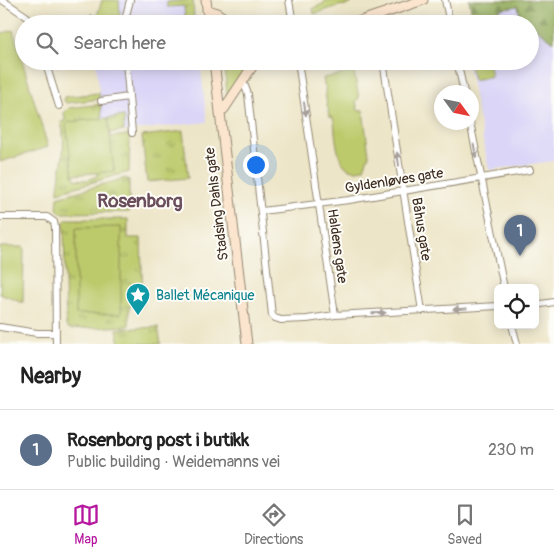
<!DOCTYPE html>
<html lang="en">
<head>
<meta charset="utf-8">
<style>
  body { margin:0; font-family:Pangolin,sans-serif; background:#f2f2f2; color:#222 }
  .controls { position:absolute; right:15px; bottom:15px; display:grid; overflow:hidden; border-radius:8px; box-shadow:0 2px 12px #0003 }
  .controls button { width:45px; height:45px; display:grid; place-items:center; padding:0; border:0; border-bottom:1px solid #e0e0e0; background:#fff; color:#222; font:25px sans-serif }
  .compass { position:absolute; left:434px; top:85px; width:45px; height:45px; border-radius:50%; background:#fff; box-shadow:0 2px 12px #0003; rotate:123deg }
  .you { position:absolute; left:255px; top:164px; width:18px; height:18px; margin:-12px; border:4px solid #fff; border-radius:50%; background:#1a73e8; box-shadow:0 0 0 8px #1a73e833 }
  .badge { display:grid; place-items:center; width:32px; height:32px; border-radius:50%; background:#b5179e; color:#fff; font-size:16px; font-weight:700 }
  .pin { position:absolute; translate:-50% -41px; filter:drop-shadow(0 1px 2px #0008) }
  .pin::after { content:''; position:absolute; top:26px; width:18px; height:15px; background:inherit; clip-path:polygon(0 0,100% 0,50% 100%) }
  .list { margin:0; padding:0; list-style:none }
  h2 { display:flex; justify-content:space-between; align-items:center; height:65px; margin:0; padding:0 20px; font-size:21px }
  h2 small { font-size:16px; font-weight:400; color:#767676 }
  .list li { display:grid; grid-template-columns:32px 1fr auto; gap:15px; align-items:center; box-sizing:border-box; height:80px; padding:0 20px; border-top:1px solid #e0e0e0 }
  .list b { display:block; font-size:19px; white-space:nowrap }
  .list p { margin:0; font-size:16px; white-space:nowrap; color:#767676 }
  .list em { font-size:16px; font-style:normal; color:#767676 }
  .icon { flex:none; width:28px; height:28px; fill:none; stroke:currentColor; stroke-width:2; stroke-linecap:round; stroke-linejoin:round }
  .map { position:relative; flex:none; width:554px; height:344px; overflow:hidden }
  .search { position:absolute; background:#fff; box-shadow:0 2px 12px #0003; left:15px; right:15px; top:15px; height:55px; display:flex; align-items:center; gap:12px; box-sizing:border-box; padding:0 18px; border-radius:28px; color:#767676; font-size:19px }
  .sheet { height:145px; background:#fff }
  nav { display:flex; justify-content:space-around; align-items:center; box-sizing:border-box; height:70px; border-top:1px solid #e0e0e0; background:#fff; font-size:14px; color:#767676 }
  nav a { display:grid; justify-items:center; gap:2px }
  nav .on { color:#b5179e }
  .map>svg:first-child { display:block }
  .built { fill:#dbd6f7 }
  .grass { fill:url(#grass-tufts); stroke:#7c7a45 }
  .forest { fill:url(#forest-firs); stroke:#686c3f }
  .garden { fill:#bdca6c; stroke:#7c7a45 }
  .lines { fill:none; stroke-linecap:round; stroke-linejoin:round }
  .street-casing { stroke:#948872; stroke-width:8 }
  .secondary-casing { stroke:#948872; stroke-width:11 }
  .street { stroke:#fff; stroke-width:6 }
  .secondary { stroke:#fbe5cf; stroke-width:9 }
  .oneway { fill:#a79f9a }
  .labels { text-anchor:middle; stroke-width:4; stroke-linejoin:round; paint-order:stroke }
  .street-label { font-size:14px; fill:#3b2a1e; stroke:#fdfcf7 }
  .culture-label { font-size:14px; fill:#0d838f; stroke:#fdfcf7; text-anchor:start }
  .district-label { font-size:19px; font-weight:bold; fill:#6b4e5b; stroke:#fdfcf7 }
</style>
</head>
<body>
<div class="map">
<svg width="554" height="344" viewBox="0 0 554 344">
  <defs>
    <pattern id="grass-tufts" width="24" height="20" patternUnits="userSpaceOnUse" patternTransform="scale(1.25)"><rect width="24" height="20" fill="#bdca6c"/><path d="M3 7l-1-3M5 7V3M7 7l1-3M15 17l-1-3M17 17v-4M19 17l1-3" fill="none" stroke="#9ba458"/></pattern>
    <pattern id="forest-firs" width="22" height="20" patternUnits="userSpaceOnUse" patternTransform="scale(1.25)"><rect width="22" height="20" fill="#96ae60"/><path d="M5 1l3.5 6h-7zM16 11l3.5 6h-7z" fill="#7c8e4f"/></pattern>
  </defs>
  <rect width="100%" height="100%" fill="#fdfcf7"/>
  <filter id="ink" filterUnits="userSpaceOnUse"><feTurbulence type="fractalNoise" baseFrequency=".02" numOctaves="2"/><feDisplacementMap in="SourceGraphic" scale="10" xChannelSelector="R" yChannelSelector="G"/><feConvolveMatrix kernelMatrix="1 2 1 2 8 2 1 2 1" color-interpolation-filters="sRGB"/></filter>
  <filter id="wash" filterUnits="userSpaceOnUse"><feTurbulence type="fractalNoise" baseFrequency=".0096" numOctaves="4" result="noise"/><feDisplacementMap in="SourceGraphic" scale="20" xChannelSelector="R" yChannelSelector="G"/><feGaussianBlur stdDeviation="1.12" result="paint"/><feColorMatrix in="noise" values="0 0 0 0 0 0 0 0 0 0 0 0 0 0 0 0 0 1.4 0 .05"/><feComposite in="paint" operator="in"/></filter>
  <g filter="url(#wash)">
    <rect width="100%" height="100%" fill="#ede5c7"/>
    <!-- built -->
    <path class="built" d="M102 0H193L196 24H91V19H96Z
      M518 6 520 17 528 24H474L473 19 499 14V9Z
      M530 25 554 42V161L489 170 467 61H530Z
      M96 61H200L207 122 109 133 108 119H102Z"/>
    <!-- grass -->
    <path class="grass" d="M102 0H119L120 16 96 19 95 16 98 13Z
      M193 0 194 22 185 23 184 6 167 7V2Z
      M224 61H250L230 94 227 96Z
      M99 93 100 99 66 103 64 101V97Z
      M101 104 102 119 69 122 67 125 73 175 75 179 88 180 97 176V172L113 171 110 137 127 135 130 137 129 172 58 192V188C61 165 67 145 61 122L65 121 64 113 69 108Z
      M124 116V131L109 133 108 118Z
      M183 131 188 178 147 182 142 136Z
      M125 178 129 180V212L61 213 57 209 58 197Z
      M67 219H128V238H141L143 306H129V326L70 329 66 326 64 222Z
      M158 327 161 344H120L117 329Z"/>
    <!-- forest -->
    <path class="forest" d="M469 0H550L551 10 554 11V42L520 17 518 6 500 9V14L473 19Z"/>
    <!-- garden -->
    <path class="garden" d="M326 0H350L351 4 343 6 342 5 314 14 313 8 323 4Z
      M13 30 48 147 0 162V34Z
      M469 61H488L491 76 473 80Z
      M354 72 359 98 356 101 358 111 363 110 369 155 364 168C336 180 336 138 334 121L332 117H329L328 111 329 109 327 107 325 89 326 87 324 85 323 78Z
      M108 118 114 171 73 175 66 125 69 122Z
      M121 227V314H76V228Z
      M0 247H24L23 303 0 294Z"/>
  </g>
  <g filter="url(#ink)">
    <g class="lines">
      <defs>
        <path id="street" d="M2 0 26 16 33 24
          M289 0 293 24
          M445 0 450 24
          M93 19 96 23H124
          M124 24 130 0
          M45 61 59 106
          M126 61 132 133
          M298 61 335 315
          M383 61 422 311
          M457 61 464 92
          M243 81 248 94 272 315 275 318 281 320 307 319 335 315 498 306
          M101 101 128 97
          M470 122 504 288
          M262 211 349 200 530 170
          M0 217H47L54 222 55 227 56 344
          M535 305 554 302
          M512 325 517 344
          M0 327 37 333H56"/>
        <path id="secondary" d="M206 0 209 24
          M207 10 217 13 232 24
          M352 24 423 0
          M214 61 247 344
          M220 111 224 109 256 61"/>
      </defs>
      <!-- street casing -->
      <use href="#street" class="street-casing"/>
      <!-- secondary casing -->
      <use href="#secondary" class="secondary-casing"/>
      <!-- street -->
      <use href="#street" class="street"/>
      <!-- secondary -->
      <use href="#secondary" class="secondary"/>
    </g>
    <!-- one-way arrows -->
    <defs><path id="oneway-solid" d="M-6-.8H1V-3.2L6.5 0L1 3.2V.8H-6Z" transform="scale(1.25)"/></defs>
    <g class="oneway">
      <use href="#oneway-solid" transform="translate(305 109) rotate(81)"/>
      <use href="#oneway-solid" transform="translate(475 151) rotate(79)"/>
      <use href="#oneway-solid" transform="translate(398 159) rotate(-99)"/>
      <use href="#oneway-solid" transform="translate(460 309) rotate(176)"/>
      <use href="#oneway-solid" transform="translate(379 313) rotate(-2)"/>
    </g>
  </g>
  <!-- icons -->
  <defs>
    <symbol id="sight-pin" viewBox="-11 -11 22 30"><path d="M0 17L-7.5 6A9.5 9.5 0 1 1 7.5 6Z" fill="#0f9aa8" stroke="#fdfcf7"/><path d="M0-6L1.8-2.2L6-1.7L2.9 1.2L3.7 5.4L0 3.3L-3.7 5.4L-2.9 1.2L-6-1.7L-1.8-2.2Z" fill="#fff"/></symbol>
  </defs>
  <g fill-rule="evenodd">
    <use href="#sight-pin" x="124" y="281" width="28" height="38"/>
  </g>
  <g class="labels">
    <!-- street labels -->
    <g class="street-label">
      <text transform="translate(394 180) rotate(-9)" y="5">Gyldenløves gate</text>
      <text transform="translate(216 204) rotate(-97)" y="5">Stadsing Dahls gate</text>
      <text transform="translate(422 229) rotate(81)" y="5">Båhus gate</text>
      <text transform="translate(338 246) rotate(82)" y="5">Haldens gate</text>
    </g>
    <!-- culture labels -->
    <g class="culture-label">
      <text x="156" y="300">Ballet Mécanique</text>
    </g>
    <!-- district labels -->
    <g class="district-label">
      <text x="140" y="207">Rosenborg</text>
    </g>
  </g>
</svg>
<div class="controls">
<button><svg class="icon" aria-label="locate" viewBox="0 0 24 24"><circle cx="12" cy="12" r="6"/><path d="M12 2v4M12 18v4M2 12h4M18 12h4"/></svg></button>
</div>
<svg class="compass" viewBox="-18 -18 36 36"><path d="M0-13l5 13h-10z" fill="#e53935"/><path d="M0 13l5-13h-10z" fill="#767676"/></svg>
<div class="you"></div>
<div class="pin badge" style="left:520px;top:256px;background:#5c6f8a">1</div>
<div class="search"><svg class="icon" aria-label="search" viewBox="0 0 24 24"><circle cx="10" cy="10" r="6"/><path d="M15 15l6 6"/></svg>Search here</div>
</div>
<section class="sheet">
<h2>Nearby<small></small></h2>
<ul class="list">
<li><span class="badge" style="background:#5c6f8a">1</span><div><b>Rosenborg post i butikk</b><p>Public building · Weidemanns vei</p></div><em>230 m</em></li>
</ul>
</section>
<nav>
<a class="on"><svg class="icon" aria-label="map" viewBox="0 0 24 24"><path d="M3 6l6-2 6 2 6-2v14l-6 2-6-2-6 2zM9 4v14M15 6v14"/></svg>Map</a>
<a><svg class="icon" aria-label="directions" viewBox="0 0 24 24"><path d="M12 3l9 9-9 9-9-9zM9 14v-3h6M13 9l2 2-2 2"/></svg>Directions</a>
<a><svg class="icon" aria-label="saved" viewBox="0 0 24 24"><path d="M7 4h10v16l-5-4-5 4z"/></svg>Saved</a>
</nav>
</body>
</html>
